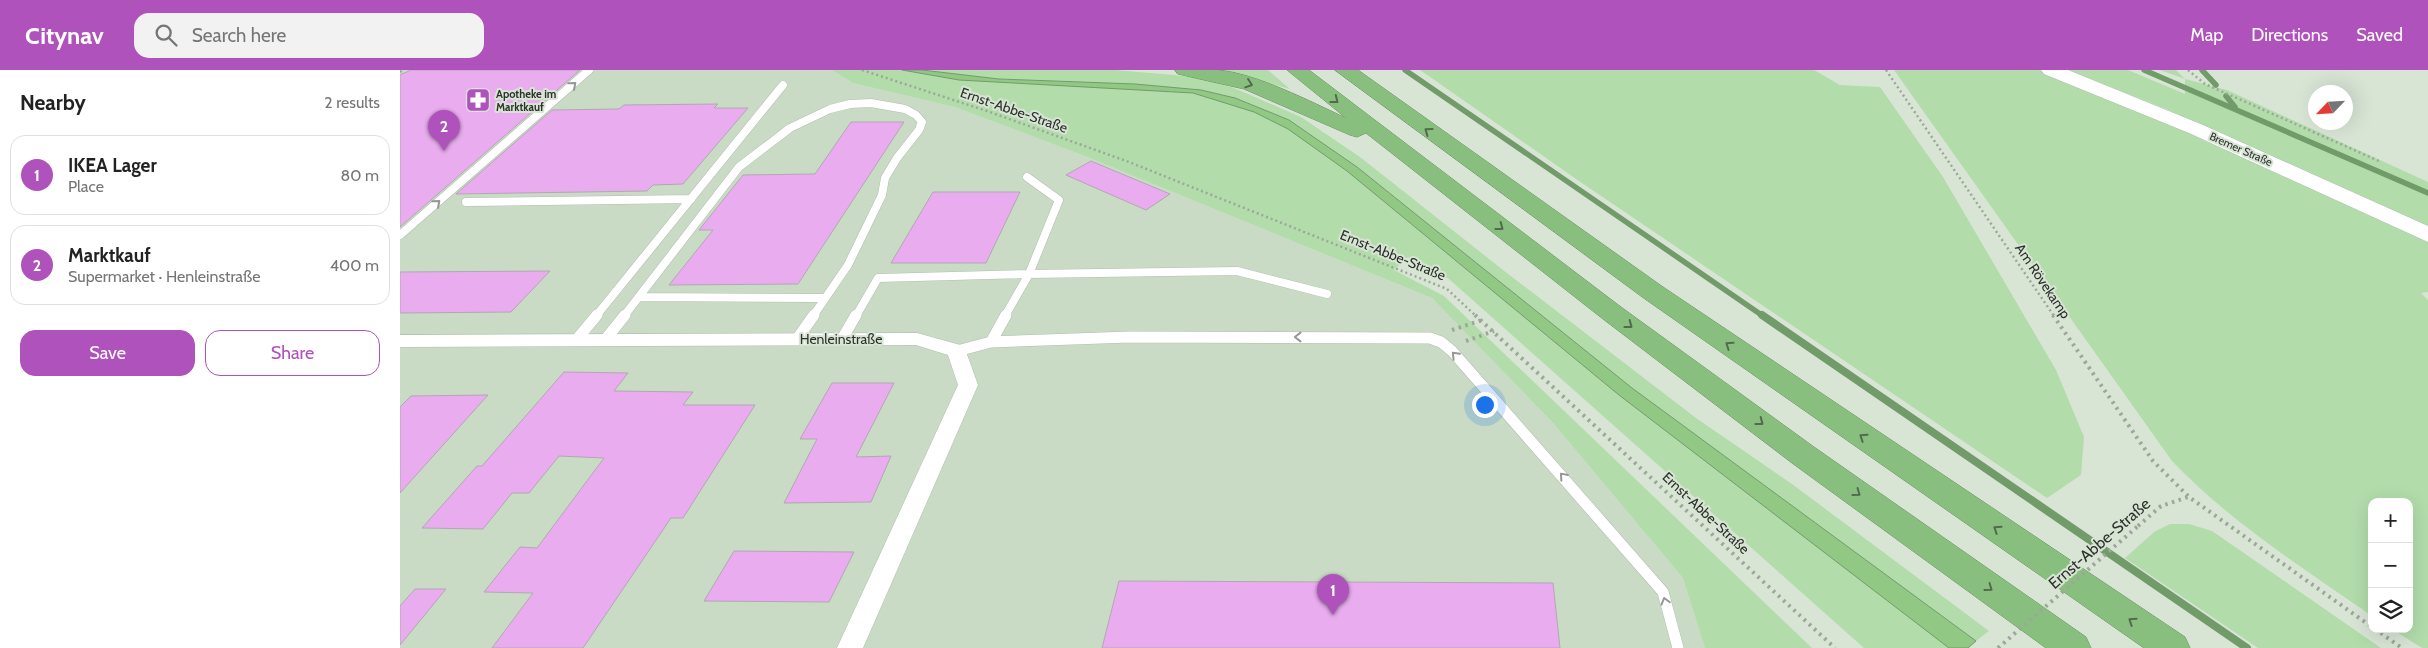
<!DOCTYPE html>
<html lang="en">
<head>
<meta charset="utf-8">
<style>
  body { margin:0; font-family:Cabin,sans-serif; background:#f2f2f2; color:#222 }
  .controls { position:absolute; right:15px; bottom:15px; display:grid; overflow:hidden; border-radius:10px; box-shadow:0 5px 20px #0002 }
  .controls button { width:45px; height:45px; display:grid; place-items:center; padding:0; border:0; border-bottom:1px solid #e0e0e0; background:#fff; color:#222; font:25px sans-serif }
  .compass { position:absolute; left:1908px; top:15px; width:45px; height:45px; border-radius:50%; background:#fff; box-shadow:0 5px 20px #0002; rotate:245deg }
  .you { position:absolute; left:1084px; top:334px; width:18px; height:18px; margin:-12px; border:4px solid #fff; border-radius:50%; background:#1a73e8; box-shadow:0 0 0 8px #1a73e833 }
  .badge { display:grid; place-items:center; width:32px; height:32px; border-radius:50%; background:#b052bb; color:#fff; font-size:16px; font-weight:700 }
  .pin { position:absolute; translate:-50% -41px; filter:drop-shadow(0 1px 2px #0008) }
  .pin::after { content:''; position:absolute; top:26px; width:18px; height:15px; background:inherit; clip-path:polygon(0 0,100% 0,50% 100%) }
  .list { margin:0; padding:0; list-style:none }
  h2 { display:flex; justify-content:space-between; align-items:center; height:65px; margin:0; padding:0 20px; font-size:21px }
  h2 small { font-size:16px; font-weight:400; color:#767676 }
  .list li { display:grid; grid-template-columns:32px 1fr auto; gap:15px; align-items:center; box-sizing:border-box; height:80px; margin:0 10px 10px; padding:0 10px; border:1px solid #e0e0e0; border-radius:15px }
  .list b { display:block; font-size:19px; white-space:nowrap }
  .list p { margin:0; font-size:16px; white-space:nowrap; color:#767676 }
  .list em { font-size:16px; font-style:normal; color:#767676 }
  .actions { display:flex; gap:10px; padding:15px 20px }
  .actions a { flex:1; padding:11px 0; border:1px solid #b052bb; border-radius:15px; text-align:center; font-size:18px; color:#b052bb }
  .actions .main { background:#b052bb; color:#fff }
  .icon { flex:none; width:28px; height:28px; fill:none; stroke:currentColor; stroke-width:2; stroke-linecap:round; stroke-linejoin:round }
  .map { position:relative; flex:none; width:2028px; height:578px; overflow:hidden }
  header { display:flex; align-items:center; gap:30px; box-sizing:border-box; height:70px; padding:0 25px; background:#b052bb; color:#fff }
  header strong { font-size:24px }
  nav { display:flex; gap:28px; margin-inline-start:auto; font-size:18px }
  .search { width:350px; height:45px; background:#f2f2f2; display:flex; align-items:center; gap:12px; box-sizing:border-box; padding:0 18px; border-radius:15px; color:#767676; font-size:19px }
  main { display:flex }
  aside { flex:1; background:#fff }
  .map>svg:first-child { display:block }
  .built { fill:#c9dbc5 }
  .green { fill:#b2dcaa }
  .water { fill:#90c884; stroke:#729b6a }
  .lines { fill:none; stroke-linecap:round; stroke-linejoin:round }
  .stream-far1 { stroke:#729b6a; stroke-width:5.5 }
  .stream { stroke:#729b6a; stroke-width:8 }
  .building { fill:#e9adef; stroke:#b3a6b4 }
  .lane-far1-casing { stroke:#b2beaf; stroke-width:9 }
  .lane-casing { stroke:#b2beaf; stroke-width:12 }
  .street-casing { stroke:#b2beaf; stroke-width:1 }
  .secondary-casing { stroke:#b2beaf; stroke-width:1 }
  .highway-casing { stroke:#698e61; stroke-width:1 }
  .path-far1 { stroke:#9ca79a; stroke-width:2.5; stroke-dasharray:2 3; stroke-linecap:butt }
  .path { stroke:#9ca79a; stroke-width:4; stroke-dasharray:2.5 4.5; stroke-linecap:butt }
  .lane-far1 { stroke:#fff; stroke-width:8 }
  .lane { stroke:#fff; stroke-width:11 }
  .street { fill:#fff; fill-rule:evenodd }
  .secondary { fill:#fff; fill-rule:evenodd }
  .highway { fill:#89bf7e; fill-rule:evenodd }
  .path-bridge { stroke:#9ca79a; stroke-width:4; stroke-dasharray:2.5 4.5; stroke-linecap:butt }
  .oneway { stroke:#526a4d }
  .oneway2 { stroke:#969896 }
  .labels { text-anchor:middle; stroke-width:4; stroke-linejoin:round; paint-order:stroke }
  .far-poi-label { font-size:11px; font-weight:bold; fill:#2d322c; stroke:#d8e5d5; text-anchor:start }
  .far-street-label { font-size:11px; fill:#2d322c; stroke:#d8e5d5 }
  .street-label { font-size:14px; fill:#2d322c; stroke:#d8e5d5 }
  .near-street-label { font-size:16px; fill:#2d322c; stroke:#d8e5d5 }
</style>
</head>
<body>
<header>
<strong>Citynav</strong>
<div class="search"><svg class="icon" aria-label="search" viewBox="0 0 24 24"><circle cx="10" cy="10" r="6"/><path d="M15 15l6 6"/></svg>Search here</div>
<nav><a>Map</a><a>Directions</a><a>Saved</a></nav>
</header>
<main>
<aside>
<h2>Nearby<small>2 results</small></h2>
<ul class="list">
<li><span class="badge">1</span><div><b>IKEA Lager</b><p>Place</p></div><em>80 m</em></li>
<li><span class="badge">2</span><div><b>Marktkauf</b><p>Supermarket · Henleinstraße</p></div><em>400 m</em></li>
</ul>
<div class="actions"><a class="main">Save</a><a>Share</a></div>
</aside>
<div class="map">
<svg width="2028" height="578" viewBox="0 0 2028 578">
  <rect width="100%" height="100%" fill="#d8e5d5"/>
  <!-- built -->
  <path class="built" d="M0 0H432L453 13 555 37 685 86 1032 228 1154 354 1283 508 1305 578H0Z"/>
  <!-- green -->
  <path class="green" d="M432 0H502L559 10 793 23 854 42 888 59 947 101 1219 325 1549 578H1464L1049 209 1008 187 994 200 1044 226 1412 578H1305L1283 508 1154 354 1032 228 685 86 555 37 453 13Z
    M522 0H715L774 5 798 8 834 18 901 47 960 87 1103 200 1296 348 1392 414 1589 561 1576 571 1232 318 957 97 889 50 835 28 801 20 735 14 599 9Z
    M818 0H868L890 19Z
    M1020 0H1414L1440 15 1480 17 1543 107 1656 300 1684 367 1681 405 1647 428 1179 111Z
    M1494 0H1639L1745 42 2028 171V222L2021 223 2028 230V578H2022L1992 559H2009V432H1972V546C1903 498 1830 452 1772 391Z
    M1668 0H1728L1785 24V9L1760 0H1776L1785 9 1827 20 2028 112V157L1766 39Z
    M1770 454H1789L1812 461 1981 578H1858L1725 488 1754 462Z"/>
  <!-- water -->
  <path class="water" d="M502 0H522L599 9 735 14 801 20 835 28 889 50 957 97 1232 318 1576 571 1568 578H1549L1219 325 947 101 888 59 854 42 793 23 559 10Z"/>
  <g class="lines">
    <!-- stream-far1 -->
    <path class="stream-far1" d="M1005 0 1363 246
      M1744 0 2028 123
      M1802 0 1816 15
      M1826 26 1835 37"/>
    <!-- stream -->
    <path class="stream" d="M1362 245 1847 578"/>
  </g>
  <!-- building -->
  <path class="building" d="M11 0H180L0 157V5Z
    M318 34 314 38H348L283 114 253 115 247 121 56 124 152 40 219 39 224 35Z
    M451 52H504L398 214 269 215 313 160H299L343 105 415 104Z
    M691 91 770 124 746 140 666 105Z
    M533 122H620L586 193H491Z
    M150 201 111 242 0 243V202Z
    M164 302 228 303 214 321 293 322 283 335H355L283 448H271L183 578H92L133 523 84 522 120 477 137 478 204 388 159 386 129 423H112L83 459 22 458 77 396H82Z
    M432 313H494L456 387 491 386 471 432 384 433 417 369H400Z
    M88 325 0 423V337L11 326Z
    M334 481 454 482 429 532 304 531Z
    M719 511 1153 513 1160 578H702Z
    M15 519H46L0 575V536Z"/>
  <g class="lines">
    <defs>
      <path id="lane-far1" d="M627 107 659 130 629 204 837 201 927 224
        M66 132 291 129
        M0 165 189 0
        M239 227 425 228
        M196 246 383 15
        M224 246 339 97 390 58 430 39 450 34 471 33 505 39 516 45 522 52 519 60 497 88 485 108 482 125 448 195 413 246
        M456 246 478 208 629 204 605 246"/>
      <path id="lane" d="M177 269 197 245
        M397 269 414 245
        M442 269 456 245
        M205 270 225 245
        M591 272 606 245
        M557 281 591 272 730 267 1030 268 1041 272 1052 281 1263 522 1278 578"/>
      <path id="street" d="M517 263 564 276 578 315 463 578H437L558 315 548 285 516 275 0 277V265Z"/>
      <path id="secondary" d="M1641 0H1668L1803 55 2028 156V172L1789 63 1644 4Z"/>
      <path id="highway" d="M775 0C789 0 804 0 817 0 856 3 911 32 946 48L887 0H909L1221 237 1414 377 1686 567 1691 578H1646L1392 393 1203 249 966 63 957 67 950 65 844 19 778 4Z
        M935 0H958L1263 217 1785 567 1790 578H1744L1245 229Z"/>
    </defs>
    <!-- lane-far1 casing -->
    <use href="#lane-far1" class="lane-far1-casing"/>
    <!-- lane casing -->
    <use href="#lane" class="lane-casing"/>
    <!-- street casing -->
    <use href="#street" class="street-casing"/>
    <!-- secondary casing -->
    <use href="#secondary" class="secondary-casing"/>
    <!-- highway casing -->
    <use href="#highway" class="highway-casing"/>
    <!-- path-far1 -->
    <path class="path-far1" d="M462 0 587 41 729 92 1047 219 1076 246
      M1486 0 1654 246
      M1788 0 1805 14 1979 91
      M0 2 3 0"/>
    <!-- path -->
    <path class="path" d="M1075 245 1435 578
      M1653 245 1753 391 1789 427 1972 557
      M1052 260 1082 250
      M1066 271 1094 261
      M1738 456 1761 436 1788 427
      M1975 559 2002 578"/>
    <!-- lane-far1 -->
    <use href="#lane-far1" class="lane-far1"/>
    <!-- lane -->
    <use href="#lane" class="lane"/>
    <!-- street -->
    <use href="#street" class="street"/>
    <!-- secondary -->
    <use href="#secondary" class="secondary"/>
    <!-- highway -->
    <use href="#highway" class="highway"/>
    <!-- path-bridge -->
    <path class="path-bridge" d="M1598 578 1738 456"/>
  </g>
  <!-- one-way arrows -->
  <defs><path id="oneway-chevron" d="M-2-3.5L2.5 0L-2 3.5" fill="none" stroke-width="1.6" stroke-linecap="round" stroke-linejoin="round" transform="scale(1.25)"/></defs>
  <g class="oneway">
    <use href="#oneway-chevron" transform="translate(849 14) rotate(19)"/>
    <use href="#oneway-chevron" transform="translate(935 30) rotate(38)"/>
    <use href="#oneway-chevron" transform="translate(1028 61) rotate(-144)"/>
    <use href="#oneway-chevron" transform="translate(1100 157) rotate(37)"/>
    <use href="#oneway-chevron" transform="translate(1229 255) rotate(37)"/>
    <use href="#oneway-chevron" transform="translate(1329 275) rotate(-145)"/>
    <use href="#oneway-chevron" transform="translate(1360 352) rotate(37)"/>
    <use href="#oneway-chevron" transform="translate(1463 367) rotate(-146)"/>
    <use href="#oneway-chevron" transform="translate(1457 423) rotate(36)"/>
    <use href="#oneway-chevron" transform="translate(1597 459) rotate(-146)"/>
    <use href="#oneway-chevron" transform="translate(1589 518) rotate(36)"/>
    <use href="#oneway-chevron" transform="translate(1732 551) rotate(-146)"/>
  </g>
  <g class="oneway2">
    <use href="#oneway-chevron" transform="translate(173 15) rotate(-41)"/>
    <use href="#oneway-chevron" transform="translate(37 133) rotate(-41)"/>
    <use href="#oneway-chevron" transform="translate(898 267) rotate(-180)"/>
    <use href="#oneway-chevron" transform="translate(1055 285) rotate(-134)"/>
    <use href="#oneway-chevron" transform="translate(1163 406) rotate(-131)"/>
    <use href="#oneway-chevron" transform="translate(1265 531) rotate(-106)"/>
  </g>
  <!-- icons -->
  <defs>
    <symbol id="pharmacy-square" viewBox="-11 -11 22 22"><rect x="-9" y="-9" width="18" height="18" rx="4" fill="#b052bb" stroke="#d8e5d5"/><path d="M-2-6h4v4h4v4h-4v4h-4v-4h-4v-4h4Z" fill="#fff"/></symbol>
  </defs>
  <g fill-rule="evenodd">
    <use href="#pharmacy-square" x="64" y="16" width="28" height="28"/>
  </g>
  <g class="labels">
    <!-- far-poi labels -->
    <g class="far-poi-label">
      <text x="96" y="28">Apotheke im<tspan x="96" dy="13">Marktkauf</tspan></text>
    </g>
    <!-- far-street labels -->
    <g class="far-street-label">
      <text transform="translate(1841 79) rotate(24)" y="4">Bremer Straße</text>
    </g>
    <!-- street labels -->
    <g class="street-label">
      <text transform="translate(614 40) rotate(19)" y="5">Ernst-Abbe-Straße</text>
      <text transform="translate(993 185) rotate(22)" y="5">Ernst-Abbe-Straße</text>
      <text transform="translate(1643 211) rotate(56)" y="5">Am Rövekamp</text>
      <text x="441" y="274">Henleinstraße</text>
      <text transform="translate(1306 443) rotate(43)" y="5">Ernst-Abbe-Straße</text>
    </g>
    <!-- near-street labels -->
    <g class="near-street-label">
      <text transform="translate(1699 473) rotate(-41)" y="6">Ernst-Abbe-Straße</text>
    </g>
  </g>
</svg>
<div class="controls">
<button>+</button>
<button>−</button>
<button><svg class="icon" aria-label="layers" viewBox="0 0 24 24"><path d="M12 4l9 5-9 5-9-5zM3 14l9 5 9-5"/></svg></button>
</div>
<svg class="compass" viewBox="-18 -18 36 36"><path d="M0-13l5 13h-10z" fill="#e53935"/><path d="M0 13l5-13h-10z" fill="#767676"/></svg>
<div class="you"></div>
<div class="pin badge" style="left:933px;top:545px">1</div>
<div class="pin badge" style="left:44px;top:81px">2</div>
</div>
</main>
</body>
</html>
